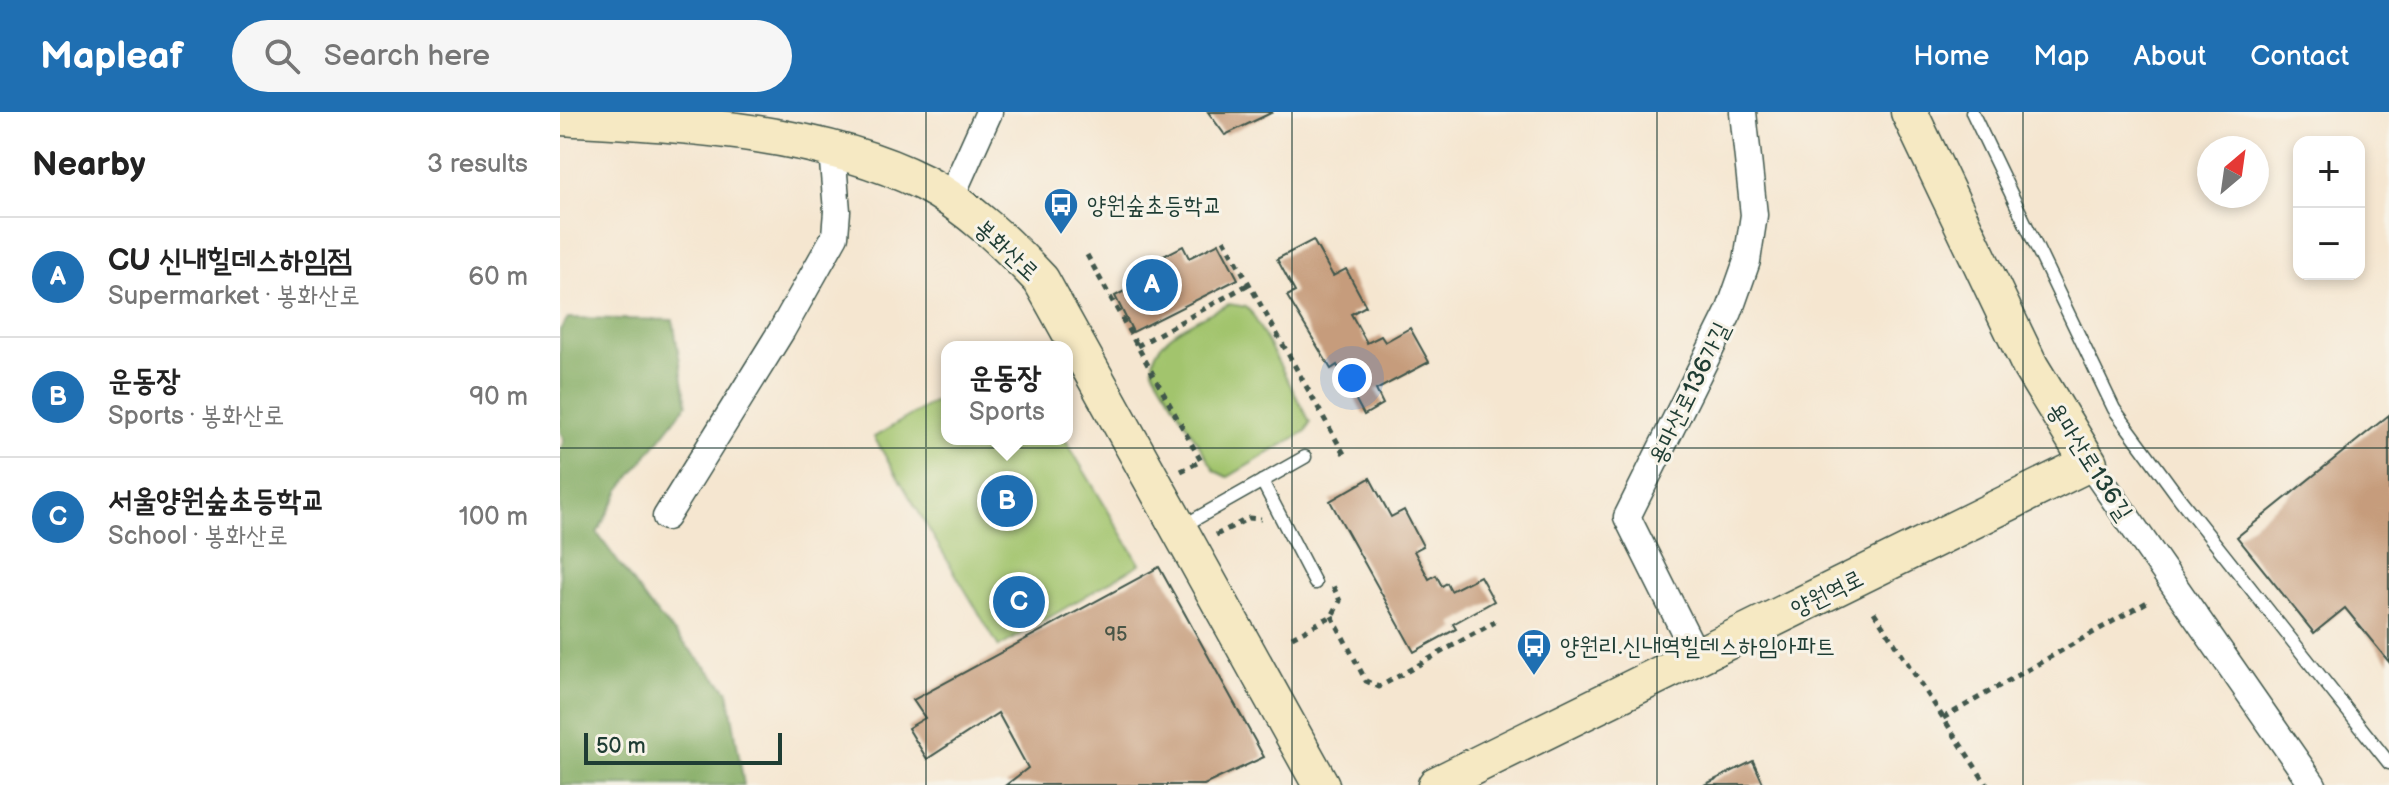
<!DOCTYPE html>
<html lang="en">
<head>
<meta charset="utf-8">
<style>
  body { margin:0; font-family:"Balsamiq Sans","Poor Story",sans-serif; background:#f6f6f6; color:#222 }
  .controls { position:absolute; right:24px; top:24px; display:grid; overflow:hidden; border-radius:16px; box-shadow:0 4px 12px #0003 }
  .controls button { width:72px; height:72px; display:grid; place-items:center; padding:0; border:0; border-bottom:2px solid #e0e0e0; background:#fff; color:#222; font:40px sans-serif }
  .compass { position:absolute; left:1637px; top:24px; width:72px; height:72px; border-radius:50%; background:#fff; box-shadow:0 4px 12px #0003; rotate:29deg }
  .scale { position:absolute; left:24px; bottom:20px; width:198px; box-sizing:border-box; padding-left:8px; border:4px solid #1f3d34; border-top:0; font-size:22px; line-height:28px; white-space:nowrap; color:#1f3d34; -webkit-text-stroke:6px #f7f3e8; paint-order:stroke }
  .you { position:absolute; left:792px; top:266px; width:28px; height:28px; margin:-20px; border:6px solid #fff; border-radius:50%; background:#1a73e8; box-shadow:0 0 0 12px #1a73e833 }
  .badge { display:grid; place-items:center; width:52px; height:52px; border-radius:50%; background:#1f6fb2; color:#fff; font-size:26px; font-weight:700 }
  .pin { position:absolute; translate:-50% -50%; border:4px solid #fff; box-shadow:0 2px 8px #0006 }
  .popup { position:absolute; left:381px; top:229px; width:132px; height:104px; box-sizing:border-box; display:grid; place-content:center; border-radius:16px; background:#fff; filter:drop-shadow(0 2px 6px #0005); font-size:26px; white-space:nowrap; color:#767676 }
  .popup b { font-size:30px; color:#222 }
  .popup::after { content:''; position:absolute; left:50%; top:100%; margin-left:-16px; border:16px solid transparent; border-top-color:#fff }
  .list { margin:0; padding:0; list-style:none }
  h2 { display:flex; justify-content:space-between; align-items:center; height:104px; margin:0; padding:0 32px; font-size:34px }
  h2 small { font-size:26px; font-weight:400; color:#767676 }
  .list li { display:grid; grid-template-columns:52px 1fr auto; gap:24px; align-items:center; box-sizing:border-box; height:120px; padding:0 32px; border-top:2px solid #e0e0e0 }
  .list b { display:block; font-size:30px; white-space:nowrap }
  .list p { margin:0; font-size:26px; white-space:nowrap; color:#767676 }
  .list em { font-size:26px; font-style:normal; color:#767676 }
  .icon { flex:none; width:44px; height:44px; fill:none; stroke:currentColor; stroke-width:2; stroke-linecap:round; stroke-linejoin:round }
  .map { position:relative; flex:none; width:1829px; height:673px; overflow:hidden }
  header { display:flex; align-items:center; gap:48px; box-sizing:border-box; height:112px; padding:0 40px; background:#1f6fb2; color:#fff }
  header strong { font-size:38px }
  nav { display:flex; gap:44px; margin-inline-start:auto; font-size:28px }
  .search { width:560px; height:72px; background:#f6f6f6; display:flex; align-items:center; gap:20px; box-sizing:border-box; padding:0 28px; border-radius:44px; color:#767676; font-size:30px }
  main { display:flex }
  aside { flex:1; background:#fff }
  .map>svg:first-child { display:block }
  .green { fill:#a2c46d; stroke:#608050; stroke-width:2 }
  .forest { fill:#81aa60; stroke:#50744a; stroke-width:2 }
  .building { fill:#c69c7c }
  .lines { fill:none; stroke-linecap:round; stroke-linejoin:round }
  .lane-casing { stroke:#3f564b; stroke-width:15 }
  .street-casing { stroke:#3f564b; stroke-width:29 }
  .secondary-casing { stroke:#3f564b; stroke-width:39 }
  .path { stroke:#3f564b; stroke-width:5; stroke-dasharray:6 6; stroke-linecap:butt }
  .lane { stroke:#fff; stroke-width:12 }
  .street { stroke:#fff; stroke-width:26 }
  .secondary { stroke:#f6e9c3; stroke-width:36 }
  .grid { fill:none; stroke:#1f3d34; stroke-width:2; stroke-opacity:0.55 }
  .labels { text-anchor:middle; stroke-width:6; stroke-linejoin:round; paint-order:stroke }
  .number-label { font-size:20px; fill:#495546 }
  .poi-label { font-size:24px; fill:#1f3d34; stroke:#f7f3e8; text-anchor:start }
  .street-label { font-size:24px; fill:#1f3d34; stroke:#f7f3e8 }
</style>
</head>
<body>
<header>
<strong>Mapleaf</strong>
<div class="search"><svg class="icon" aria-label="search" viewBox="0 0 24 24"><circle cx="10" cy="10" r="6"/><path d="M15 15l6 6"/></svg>Search here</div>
<nav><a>Home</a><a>Map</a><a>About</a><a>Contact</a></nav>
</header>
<main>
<aside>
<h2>Nearby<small>3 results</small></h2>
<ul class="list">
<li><span class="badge">A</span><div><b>CU 신내힐데스하임점</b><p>Supermarket · 봉화산로</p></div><em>60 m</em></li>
<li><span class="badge">B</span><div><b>운동장</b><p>Sports · 봉화산로</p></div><em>90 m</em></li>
<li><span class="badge">C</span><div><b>서울양원숲초등학교</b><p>School · 봉화산로</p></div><em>100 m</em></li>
</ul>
</aside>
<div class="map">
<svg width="1829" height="673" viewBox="0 0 1829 673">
  <rect width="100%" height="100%" fill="#f7f3e8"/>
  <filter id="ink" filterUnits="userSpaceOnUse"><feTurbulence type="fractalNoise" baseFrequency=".0125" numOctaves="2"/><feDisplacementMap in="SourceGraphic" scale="16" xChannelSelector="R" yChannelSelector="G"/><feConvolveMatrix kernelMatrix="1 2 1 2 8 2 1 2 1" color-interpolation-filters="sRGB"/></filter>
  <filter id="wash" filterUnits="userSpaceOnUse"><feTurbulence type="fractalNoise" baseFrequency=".006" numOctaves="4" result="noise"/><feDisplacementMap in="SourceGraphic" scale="32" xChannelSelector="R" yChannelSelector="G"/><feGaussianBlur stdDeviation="1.8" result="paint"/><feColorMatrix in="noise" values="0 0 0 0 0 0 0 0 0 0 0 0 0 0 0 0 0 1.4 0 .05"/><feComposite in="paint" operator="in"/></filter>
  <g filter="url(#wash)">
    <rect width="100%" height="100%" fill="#f5e6d0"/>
    <!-- green -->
    <path class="green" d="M669 192 686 195 692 201 750 310 746 319 668 365 655 359 593 258C589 224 644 205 669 192Z
      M387 282V327H505L580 452 439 535 314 325Z"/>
    <!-- forest -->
    <path class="forest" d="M8 206 113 208 127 292 60 378 37 421 90 494 168 579 184 673H0V339L4 328 0 319V218Z"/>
    <g id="blocks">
      <!-- building -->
      <path class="building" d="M648 0H713L665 23Z
        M753 128 773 164 786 157 806 194 791 202 807 231 821 224 825 230 850 216 869 250 816 278 823 292 804 303 777 253 771 257 727 184 735 180 717 147Z
        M659 131 678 167 573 220 555 184 588 167 582 155 623 134 629 146Z
        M1829 303V550L1785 496 1754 521 1677 425Z
        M810 366 831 405 844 398 863 434 854 439 869 467 876 463 882 474 887 471 891 479 920 464 934 489 893 512 896 517 854 540 770 389Z
        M599 455 704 645 644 673H446L468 656 438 601 367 647 348 616 365 606 353 588Z
        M1193 649 1204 673H1144Z"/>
    </g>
  </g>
  <g filter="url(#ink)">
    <use href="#blocks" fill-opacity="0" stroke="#3f564b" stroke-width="2"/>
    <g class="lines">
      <defs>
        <path id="lane" d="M1412 0 1554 297 1620 387 1829 651
          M702 369 755 471
          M623 414 745 345"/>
        <path id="street" d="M389 89 429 0
          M1529 351 1753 673
          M106 405 222 218 275 124 277 99 272 38
          M1137 545 1067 405 1169 200 1187 149 1194 103 1183 0"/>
        <path id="secondary" d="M0 5C117 12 258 17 364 71 408 94 447 132 481 168L761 673
          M876 673 1529 351 1470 254 1349 0"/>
      </defs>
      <!-- lane casing -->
      <use href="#lane" class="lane-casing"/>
      <!-- street casing -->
      <use href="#street" class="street-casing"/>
      <!-- secondary casing -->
      <use href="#secondary" class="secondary-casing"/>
      <!-- path -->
      <path class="path" d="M664 127 784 342
        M527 143 641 349 621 359
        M577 234 689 172
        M656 423 689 406 701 407
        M1314 500 1427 673
        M772 504 806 569 819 575 935 510
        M732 525 772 504 780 489 773 474
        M1383 606 1587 490"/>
      <!-- lane -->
      <use href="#lane" class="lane"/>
      <!-- street -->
      <use href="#street" class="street"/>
      <!-- secondary -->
      <use href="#secondary" class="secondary"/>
    </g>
  </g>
  <!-- grid -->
  <path class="grid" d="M366 0V673M732 0V673M1097 0V673M1463 0V673M0 336H1829"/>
  <!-- icons -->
  <defs>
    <symbol id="bus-pin" viewBox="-11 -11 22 30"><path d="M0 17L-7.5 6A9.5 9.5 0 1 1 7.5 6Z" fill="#1f6fb2" stroke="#f7f3e8"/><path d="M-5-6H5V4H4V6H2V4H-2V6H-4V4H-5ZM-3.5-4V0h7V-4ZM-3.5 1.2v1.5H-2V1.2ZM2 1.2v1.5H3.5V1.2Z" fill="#fff"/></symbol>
  </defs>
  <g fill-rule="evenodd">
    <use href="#bus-pin" x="481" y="73" width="40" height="54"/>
    <use href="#bus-pin" x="954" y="514" width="40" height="54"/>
  </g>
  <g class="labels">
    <!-- number labels -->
    <g class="number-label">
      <text x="556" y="529">95</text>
    </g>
    <!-- poi labels -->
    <g class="poi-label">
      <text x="527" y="101">양원숲초등학교</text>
      <text x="1000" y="542">양원리.신내역힐데스하임아파트</text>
    </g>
    <!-- street labels -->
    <g class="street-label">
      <text transform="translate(447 138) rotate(43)" y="8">봉화산로</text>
      <text transform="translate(1129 281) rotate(-64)" y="8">용마산로136가길</text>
      <text transform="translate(1530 349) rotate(57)" y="8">용마산로136길</text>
      <text transform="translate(1267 481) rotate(-26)" y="8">양원역로</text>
    </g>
  </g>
</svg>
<div class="controls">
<button>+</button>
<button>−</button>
</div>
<svg class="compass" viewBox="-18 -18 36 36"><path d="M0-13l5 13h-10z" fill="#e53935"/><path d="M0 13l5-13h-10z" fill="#767676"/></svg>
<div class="scale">50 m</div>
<div class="you"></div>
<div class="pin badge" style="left:592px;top:173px">A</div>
<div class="pin badge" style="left:447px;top:389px">B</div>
<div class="popup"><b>운동장</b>Sports</div>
<div class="pin badge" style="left:459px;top:490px">C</div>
</div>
</main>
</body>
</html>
